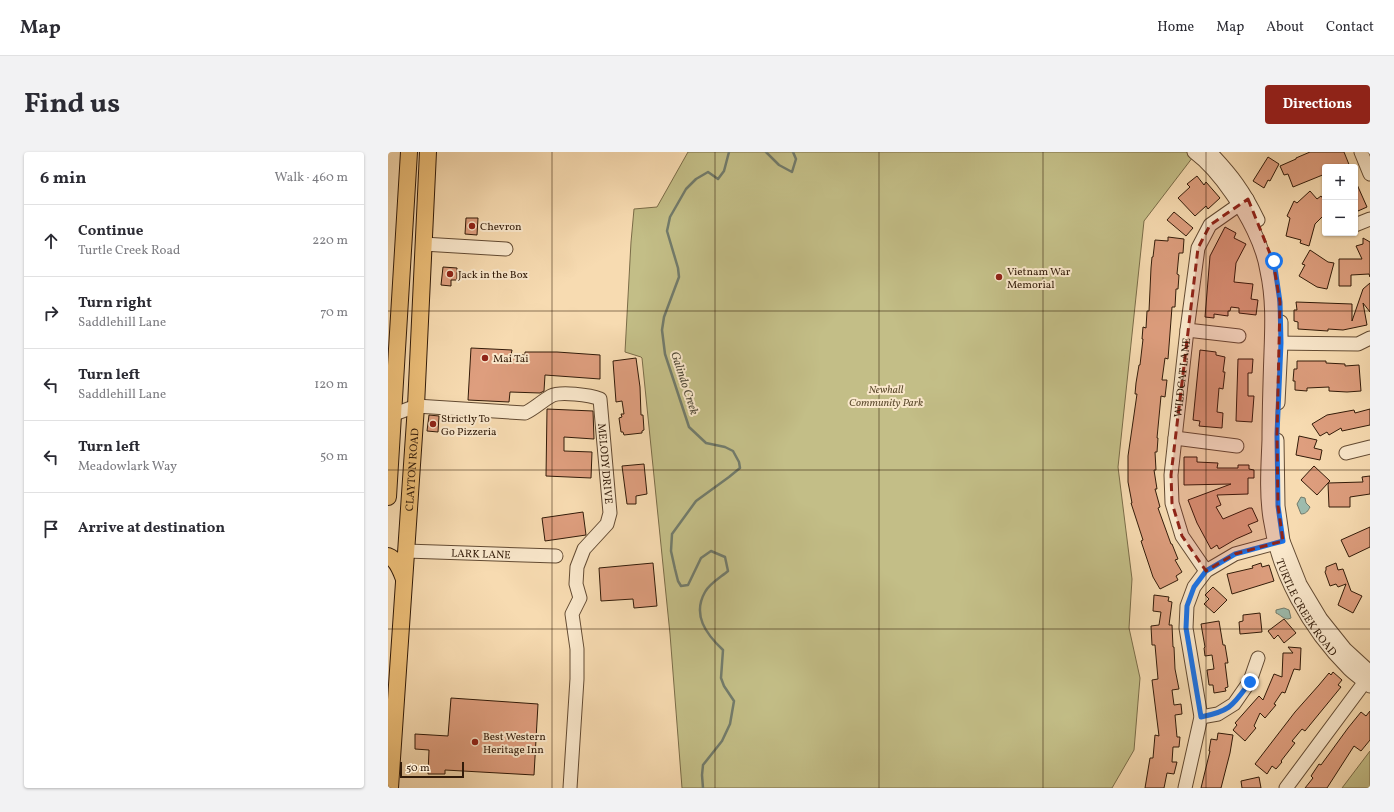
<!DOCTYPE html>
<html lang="en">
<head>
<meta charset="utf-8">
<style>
  body { margin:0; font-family:Vollkorn,serif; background:#f2f2f3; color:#2b2b33 }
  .controls { position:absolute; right:12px; top:12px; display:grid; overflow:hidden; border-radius:4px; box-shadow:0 1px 3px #0004 }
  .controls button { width:36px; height:36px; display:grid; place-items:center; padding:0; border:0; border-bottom:1px solid #e1e1e2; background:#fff; color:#2b2b33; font:20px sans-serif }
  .scale { position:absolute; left:12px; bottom:10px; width:64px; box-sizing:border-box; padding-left:4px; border:2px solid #321b09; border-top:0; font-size:11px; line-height:14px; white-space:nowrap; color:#321b09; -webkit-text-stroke:3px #fae8cc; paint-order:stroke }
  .stop { position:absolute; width:12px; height:12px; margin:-9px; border:3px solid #1a73e8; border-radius:50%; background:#fff }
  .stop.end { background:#1a73e8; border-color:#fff; box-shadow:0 1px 4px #0008 }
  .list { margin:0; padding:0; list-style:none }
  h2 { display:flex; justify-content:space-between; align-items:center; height:52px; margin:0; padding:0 16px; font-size:17px }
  h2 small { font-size:13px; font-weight:400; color:#7c7c81 }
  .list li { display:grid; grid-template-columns:26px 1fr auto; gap:12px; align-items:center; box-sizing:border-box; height:72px; padding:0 16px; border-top:1px solid #e1e1e2 }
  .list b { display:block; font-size:15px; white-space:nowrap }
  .list p { margin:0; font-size:13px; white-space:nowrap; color:#7c7c81 }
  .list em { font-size:13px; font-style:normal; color:#7c7c81 }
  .icon { flex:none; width:22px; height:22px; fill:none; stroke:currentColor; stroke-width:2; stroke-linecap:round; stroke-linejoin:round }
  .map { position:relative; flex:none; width:982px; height:636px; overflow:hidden; border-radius:4px }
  header { display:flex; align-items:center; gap:24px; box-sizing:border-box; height:56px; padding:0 20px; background:#fff; border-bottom:1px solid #e1e1e2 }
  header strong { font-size:19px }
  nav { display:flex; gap:22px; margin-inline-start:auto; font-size:14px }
  .intro { display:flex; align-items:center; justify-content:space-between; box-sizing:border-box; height:96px; padding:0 24px }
  h1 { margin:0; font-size:28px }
  .button { padding:10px 18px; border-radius:4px; background:#8f2418; color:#fff; font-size:14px; font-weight:700 }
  main { display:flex; gap:24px; padding:0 24px }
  aside { flex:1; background:#fff; border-radius:4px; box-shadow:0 1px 3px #0004 }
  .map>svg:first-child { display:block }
  .green { fill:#c3be87; stroke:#7a6c48 }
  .water { fill:#9dbbad; stroke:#727b6b }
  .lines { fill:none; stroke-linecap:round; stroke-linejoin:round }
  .stream { stroke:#727b6b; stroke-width:2.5 }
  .building { fill:#de9e7e; stroke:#321b09 }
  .minor-casing { stroke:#634b33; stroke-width:15 }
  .major-casing { stroke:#321b09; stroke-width:18 }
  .minor { stroke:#fae8cc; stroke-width:13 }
  .major { stroke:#ecbe78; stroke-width:16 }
  .route { stroke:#1a73e8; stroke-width:5 }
  .marked { fill:#8f2418; fill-opacity:0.2; stroke:#8f2418; stroke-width:3; stroke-dasharray:8 5; stroke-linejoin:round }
  .grid { fill:none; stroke:#321b09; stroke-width:1; stroke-opacity:0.55 }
  .poi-dot { fill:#8f2418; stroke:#fae8cc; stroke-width:1.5 }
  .labels { text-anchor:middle; stroke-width:4; stroke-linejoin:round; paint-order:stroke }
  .poi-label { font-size:11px; fill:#321b09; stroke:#fae8cc; text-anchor:start }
  .street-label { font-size:11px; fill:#321b09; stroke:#fae8cc }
  .park-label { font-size:11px; font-style:italic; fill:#5e4c2f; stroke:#fae8cc }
  .water-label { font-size:12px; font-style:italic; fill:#524b3a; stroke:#fae8cc }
</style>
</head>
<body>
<header>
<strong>Map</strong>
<nav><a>Home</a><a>Map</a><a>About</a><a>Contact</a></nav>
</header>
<div class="intro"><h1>Find us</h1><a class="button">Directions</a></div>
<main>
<aside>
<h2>6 min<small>Walk · 460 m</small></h2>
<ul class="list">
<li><svg class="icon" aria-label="ahead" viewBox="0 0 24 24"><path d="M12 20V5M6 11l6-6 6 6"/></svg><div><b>Continue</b><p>Turtle Creek Road</p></div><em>220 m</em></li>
<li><svg class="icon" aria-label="right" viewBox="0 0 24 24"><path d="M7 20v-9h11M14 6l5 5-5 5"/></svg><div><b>Turn right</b><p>Saddlehill Lane</p></div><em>70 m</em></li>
<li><svg class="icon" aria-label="left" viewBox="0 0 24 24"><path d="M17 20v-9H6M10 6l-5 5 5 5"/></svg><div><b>Turn left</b><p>Saddlehill Lane</p></div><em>120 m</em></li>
<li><svg class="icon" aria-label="left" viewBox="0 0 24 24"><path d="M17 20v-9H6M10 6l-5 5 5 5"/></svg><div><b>Turn left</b><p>Meadowlark Way</p></div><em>50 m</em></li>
<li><svg class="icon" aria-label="arrive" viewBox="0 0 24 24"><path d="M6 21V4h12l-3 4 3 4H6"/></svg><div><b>Arrive at destination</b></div></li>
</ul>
</aside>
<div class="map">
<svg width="982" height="636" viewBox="0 0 982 636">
  <rect width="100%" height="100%" fill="#f7dbb1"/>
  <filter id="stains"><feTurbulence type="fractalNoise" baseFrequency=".005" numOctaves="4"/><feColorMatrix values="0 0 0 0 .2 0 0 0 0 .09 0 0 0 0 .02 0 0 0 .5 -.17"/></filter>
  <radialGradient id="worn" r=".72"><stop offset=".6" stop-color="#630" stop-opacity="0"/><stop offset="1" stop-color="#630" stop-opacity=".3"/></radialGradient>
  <!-- green -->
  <path class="green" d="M300 0H806L808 1 756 69 730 315 744 427 741 476 752 526 746 598 724 636H294L282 482 254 206 253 205 237 200 243 90 246 57 269 55Z
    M982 599V636H954Z"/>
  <!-- water -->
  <path class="water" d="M913 345 917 346 918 351 922 355C920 359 918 362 913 362L909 352Z
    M896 456 901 458 903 466 900 467C895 467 893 463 888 461V458Z"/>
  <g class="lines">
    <!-- stream -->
    <path class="stream" d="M378 0 391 13 404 20 408 7 405 0
      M315 636 314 623 315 613 334 589 342 572 346 549 336 534 333 526 335 498C318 482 304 463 317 440 321 432 333 425 340 419L337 405 323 399 313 406 300 433 293 434 290 429 287 417 283 399 284 382 308 349 341 325 352 316 351 310 345 299 337 295 318 291 301 275 277 202 274 178 276 165 291 125 290 116 279 79 282 65 298 37 308 27 320 20 330 27 336 19 341 0"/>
  </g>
  <!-- building -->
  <path class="building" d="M922 0H956L962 15H937V22L905 35 900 22 896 23 892 14 908 7V6Z
    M880 5 891 12 882 29 880 28 876 36 865 29Z
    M809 24 816 33 818 30 832 46 820 57 818 54 807 64 790 46 802 35 799 32Z
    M967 28 979 55 970 59 969 57 967 58Z
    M922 39 929 47 933 44 937 49V62L927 72 921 94 912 91 913 88 898 84 902 66 899 64 906 49 909 51Z
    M786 60 805 76 798 84 779 68Z
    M78 66H90L89 83 77 82Z
    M837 75 848 81 846 86 858 92 848 111 846 130 865 132 863 147 870 148 868 163 851 161V156L843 155 842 159H840V164L826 162V166L817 165 822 104Z
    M780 85 796 87 795 101H791L789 122 791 123 790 137H788L787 155H784L780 207 777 206 774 228H779L777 245 773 244 769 286H770L769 300H767L768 318H766L769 337H767L772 355 770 356 783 392H784L790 407 787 408 794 420 788 424 790 428 772 437 765 425 753 389 755 388 743 351H744L740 330V304L749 242H747L748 231 751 213H752L755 187H754L755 175 758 176 759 159H761L763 116 764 105H765L767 88 780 89Z
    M975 86 982 90V125L981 122 963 123V134H951V107H974L968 94 975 92Z
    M922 98 940 110 946 111 939 137 929 135 911 124 917 113 914 112Z
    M55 115 69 116V128H63V134L53 133Z
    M982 131V160L975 151 979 173 955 178 940 177V179L910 177V170L906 169V158H909L908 150 964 152V169L975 137Z
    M83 196 124 198 123 203H137V200H169L212 203V227L157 223 156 239 152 241 122 240 121 250 80 248Z
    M812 198 828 200V203L837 205 835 220H837L835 237 831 236 829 260 835 261 834 276 811 274 812 269 805 268Z
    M248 206 252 235 253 263H255L256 278 254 279V281L236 283 235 280H233L231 266 234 265 233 262H236L234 249 228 250 225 209Z
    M850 207H865L864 221H860V244H866L864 270 848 269Z
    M909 209H938V211L957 212V214L971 213 973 239 959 240 941 239V235L919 236V239L907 238V229H905L906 217H909Z
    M159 257 205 259 206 287 176 285V299L204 300 203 326 158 324Z
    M982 257V273L954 279 953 276 941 283 939 280 932 284 924 272 939 263 966 258 967 261Z
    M41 263 51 264 50 280 39 279Z
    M911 284 929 288 926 296 934 298 932 308 908 303Z
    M796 305H809V310L830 311 829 316H850V313H861V317L866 318V326H860V342L829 343 833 353 828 355 835 367 861 356H864L870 369 860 373 864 380 848 387 831 397 829 393 823 397 809 371 800 348 843 332 796 333Z
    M256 312 259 342 248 344V352H239L234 314Z
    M926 314 942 329 940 331 975 330 974 325 982 324V342L962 345V355H941L940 331 929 343 913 328Z
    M195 360 198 383 157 389 154 366Z
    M982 375V395L961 405 953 388Z
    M265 411 269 454 246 456 245 447 213 449 211 416Z
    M873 411 874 415 881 413 886 429 844 442 839 422 865 416 864 414Z
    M948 411 950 418 955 417 963 439 974 444 965 461 950 453 958 432 950 435 948 432 942 434 937 420 938 418V415Z
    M825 435 839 448 826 461 816 452 821 447 817 443Z
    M766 443 781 445 780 449 784 450 781 473H784L785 495H786L787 517 791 537 784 538 786 553 793 552 794 562 787 563 789 585H792L791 595H785L784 610H789L786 622 779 621 776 636H757L762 606H765L767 583 771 584 764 528 770 527 767 493H764L763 474 771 473 773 460 765 459Z
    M872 461 874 480 852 482 851 470 855 469V463Z
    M896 467 908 481 896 491 890 483 886 487 880 479Z
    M831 469 835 493H837L840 511H837L840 535 837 536 838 539 826 541 825 533H821L819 518 826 517 824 503 817 504 816 496 817 495 813 472Z
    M900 495 913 496 912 518 906 517 897 541 894 540 886 552 888 553 877 566 872 561 866 574 868 576 857 589 845 578 849 573 847 571 871 544 875 548 886 522 894 525 895 501H905Z
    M945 520 954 528 950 533 953 535 917 579 914 577 904 589 907 591 893 609 894 610 888 617 884 614 879 622 867 612 907 560 931 533 941 521 943 523Z
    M63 546 150 552 146 623 57 618V622H40L41 598 27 597V582L60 584Z
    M982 559V588L973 599 966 594 939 636H917L925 626 923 624 931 612 933 613 960 576 973 560 978 564Z
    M830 581 845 583 842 601 833 636H813L822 599H821L823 587 829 588Z
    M871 625 873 636H854L853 629Z"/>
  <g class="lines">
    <defs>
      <g id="minor">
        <path id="s1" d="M806 0C822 12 833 26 844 42 859 63 875 93 879 119 885 146 884 173 883 200 882 229 881 259 881 288 880 314 878 340 882 366 890 422 921 477 961 517 967 523 975 528 982 534"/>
        <path d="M822 0C844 23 856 39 870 68"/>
        <path d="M973 0 982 22"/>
        <path d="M967 73 982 67"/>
        <path d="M35 92 118 97"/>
        <path d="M799 178 851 184"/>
        <path d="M885 191 970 192 982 186"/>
        <path d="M890 251 893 191V170"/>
        <path id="s2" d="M0 261 4 263 28 254 137 261C146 257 154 249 163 244 172 239 202 243 212 247L222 361 219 372 196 397 189 415 188 432 192 446 184 462 189 497V527L182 636"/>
        <path d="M787 286 849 294"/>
        <path d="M889 288 890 354 895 389 912 432 933 467 957 497 982 520"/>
        <path d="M958 301 982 295"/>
        <path id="s3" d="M18 399 168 404"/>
        <path id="s4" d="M818 419 794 384 784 351 783 323 787 286 799 178 810 96 822 73 859 47"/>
        <path d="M813 565 830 562 846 552 862 529 870 506"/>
        <path d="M797 636 813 565 798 476 799 454 806 435 818 419 847 402 895 389"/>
        <path d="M898 636 973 535 982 526"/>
      </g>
      <g id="major">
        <path d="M0 345 21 0"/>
        <path d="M0 404C9 407 13 419 16 427"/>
        <path id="s5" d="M2 636 28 254 40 0"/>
      </g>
    </defs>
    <!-- minor casing -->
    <use href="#minor" class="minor-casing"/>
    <!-- major casing -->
    <use href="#major" class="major-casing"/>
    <!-- minor -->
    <use href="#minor" class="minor"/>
    <!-- major -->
    <use href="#major" class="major"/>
  </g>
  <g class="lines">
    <!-- route -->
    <path class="route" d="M862 530C845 553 843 559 813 565L798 476 799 454 806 435 818 419 847 402 895 389 890 354 889 282 893 191 892 150 886 109"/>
  </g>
  <!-- marked area -->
  <path class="marked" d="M860 47 885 109 892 150 889 282 890 354 895 389 847 402 818 419 794 384 784 351 783 323 810 96 822 73Z"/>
  <!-- grid -->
  <path class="grid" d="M164 0V636M327 0V636M491 0V636M655 0V636M818 0V636M0 159H982M0 318H982M0 477H982"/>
  <!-- markers -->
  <g class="poi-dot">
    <circle cx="84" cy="74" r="4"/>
    <circle cx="62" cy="122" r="4"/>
    <circle cx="611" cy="125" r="4"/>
    <circle cx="97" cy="206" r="4"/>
    <circle cx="45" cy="272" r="4"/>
    <circle cx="87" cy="590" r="4"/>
  </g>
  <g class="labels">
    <!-- poi labels -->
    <g class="poi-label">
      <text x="92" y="78">Chevron</text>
      <text x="619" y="123">Vietnam War<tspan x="619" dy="13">Memorial</tspan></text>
      <text x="70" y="126">Jack in the Box</text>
      <text x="105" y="210">Mai Tai</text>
      <text x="53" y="270">Strictly To<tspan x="53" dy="13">Go Pizzeria</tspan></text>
      <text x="95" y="588">Best Western<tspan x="95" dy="13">Heritage Inn</tspan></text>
    </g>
    <!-- street labels -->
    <g class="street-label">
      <text dy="4" stroke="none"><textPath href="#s4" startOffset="203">WILDCAT LANE</textPath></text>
      <text dy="4" stroke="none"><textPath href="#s2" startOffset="285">MELODY DRIVE</textPath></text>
      <text dy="4" stroke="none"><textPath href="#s5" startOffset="319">CLAYTON ROAD</textPath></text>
      <text dy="4" stroke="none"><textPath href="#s3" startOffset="75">LARK LANE</textPath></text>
      <text dy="4" stroke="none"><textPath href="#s1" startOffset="487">TURTLE CREEK ROAD</textPath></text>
    </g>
    <!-- park labels -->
    <g class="park-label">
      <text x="498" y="241">Newhall<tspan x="498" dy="13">Community Park</tspan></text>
    </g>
    <!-- water labels -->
    <g class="water-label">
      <text transform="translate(297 231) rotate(72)" y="4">Galindo Creek</text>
    </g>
  </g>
  <rect width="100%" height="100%" filter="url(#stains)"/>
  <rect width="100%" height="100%" fill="url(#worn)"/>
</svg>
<div class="controls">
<button>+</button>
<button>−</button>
</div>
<div class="scale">50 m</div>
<div class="stop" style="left:886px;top:109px"></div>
<div class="stop end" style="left:862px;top:530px"></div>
</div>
</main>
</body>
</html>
